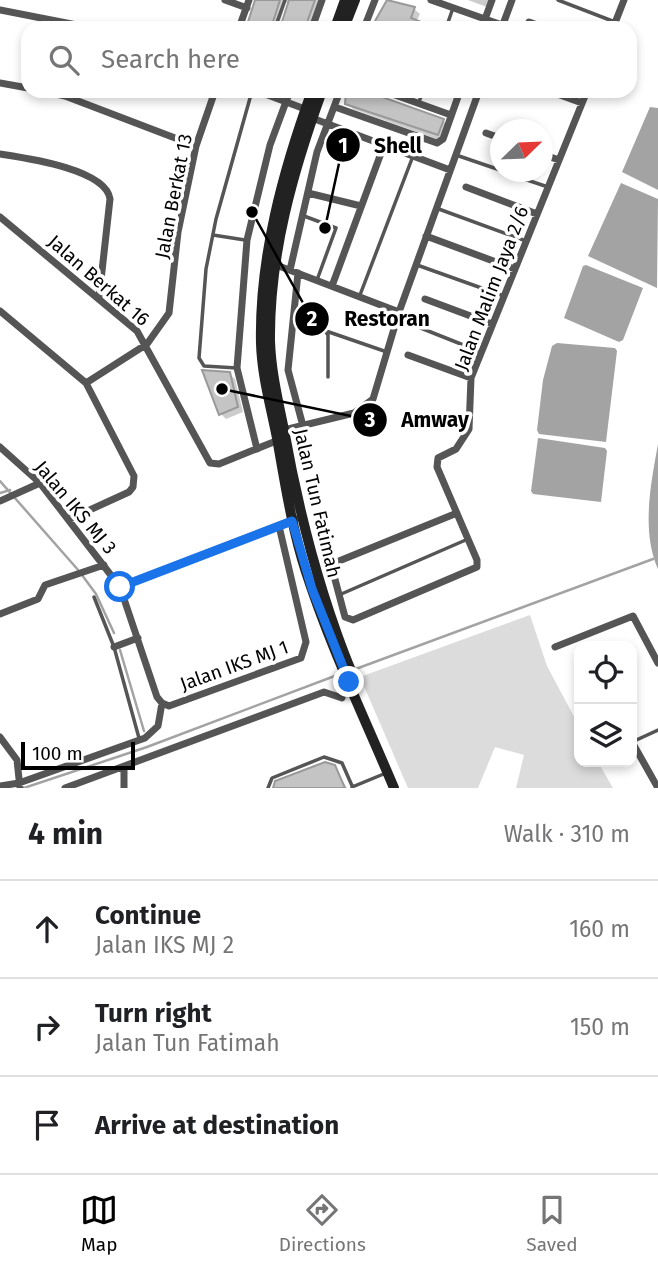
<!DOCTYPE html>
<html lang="en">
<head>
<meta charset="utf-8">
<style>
  body { margin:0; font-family:"Fira Sans",sans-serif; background:#f6f6f6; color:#202124 }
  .controls { position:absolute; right:21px; bottom:21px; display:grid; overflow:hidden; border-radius:14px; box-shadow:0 4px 10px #0003 }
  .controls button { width:63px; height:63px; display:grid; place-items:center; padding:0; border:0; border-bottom:2px solid #e0e0e0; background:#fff; color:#202124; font:35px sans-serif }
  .compass { position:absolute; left:490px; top:119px; width:63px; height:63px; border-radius:50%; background:#fff; box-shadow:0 4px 10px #0003; rotate:67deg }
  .scale { position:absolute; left:21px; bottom:18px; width:114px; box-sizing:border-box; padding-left:7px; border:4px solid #000; border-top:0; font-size:19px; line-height:24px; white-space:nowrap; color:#000; -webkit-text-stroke:5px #fff; paint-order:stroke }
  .stop { position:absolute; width:21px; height:21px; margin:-16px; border:5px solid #1a73e8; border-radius:50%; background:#fff }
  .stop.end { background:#1a73e8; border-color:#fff; box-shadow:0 2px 7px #0008 }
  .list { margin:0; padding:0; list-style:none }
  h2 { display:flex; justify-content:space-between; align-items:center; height:91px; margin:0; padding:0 28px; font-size:30px }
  h2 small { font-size:23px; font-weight:400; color:#757577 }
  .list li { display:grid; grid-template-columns:46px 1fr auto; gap:21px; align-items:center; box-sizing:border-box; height:98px; padding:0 28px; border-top:2px solid #e0e0e0 }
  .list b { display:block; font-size:26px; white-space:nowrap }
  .list p { margin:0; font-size:23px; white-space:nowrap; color:#757577 }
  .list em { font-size:23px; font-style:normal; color:#757577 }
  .icon { flex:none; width:38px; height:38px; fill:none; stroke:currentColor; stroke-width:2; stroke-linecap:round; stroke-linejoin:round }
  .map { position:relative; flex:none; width:658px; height:788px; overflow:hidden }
  .search { position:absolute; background:#fff; box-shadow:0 4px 10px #0003; left:21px; right:21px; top:21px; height:77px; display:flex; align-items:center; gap:18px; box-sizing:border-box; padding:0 24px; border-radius:21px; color:#757577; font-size:26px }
  .sheet { height:385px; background:#fff }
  nav { display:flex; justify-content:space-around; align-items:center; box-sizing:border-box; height:98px; border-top:2px solid #e0e0e0; background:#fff; font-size:19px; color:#757577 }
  nav a { display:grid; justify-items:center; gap:4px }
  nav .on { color:#000 }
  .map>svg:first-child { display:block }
  .green { fill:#dcdcdc }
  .water { fill:#a3a3a3 }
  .shadow { fill:#0003 }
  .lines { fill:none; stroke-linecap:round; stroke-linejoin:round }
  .stream { stroke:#a3a3a3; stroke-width:2.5 }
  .building { fill:#c4c4c4; stroke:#999; stroke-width:2 }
  .lane { stroke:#555; stroke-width:3.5 }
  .street { stroke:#555; stroke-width:7 }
  .secondary { stroke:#222; stroke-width:10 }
  .route { stroke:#1a73e8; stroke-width:9 }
  .labels { text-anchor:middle; stroke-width:7; stroke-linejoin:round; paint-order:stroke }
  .street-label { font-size:19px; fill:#000; stroke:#fff }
  .leader { fill:none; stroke:#000; stroke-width:2.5 }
  .callout-dot { fill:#000; stroke:#fff; stroke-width:2.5 }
  .mark-label { font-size:21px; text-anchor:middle; font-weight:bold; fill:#fff }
  .callout-label { font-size:21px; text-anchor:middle; font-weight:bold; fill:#000; stroke:#fff; stroke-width:7; stroke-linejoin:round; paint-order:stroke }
</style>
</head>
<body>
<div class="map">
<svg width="658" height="788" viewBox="0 0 658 788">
  <rect width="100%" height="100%" fill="#fff"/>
  <!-- green -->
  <path class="green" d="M530 615 547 666 579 726V762H598L613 788H516L524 755 495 747 478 788H408L360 677Z"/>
  <!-- water -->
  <path class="water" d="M650 107 658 108V190L622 172Z
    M621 183 658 199 657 288 588 256Z
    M586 265 643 288 623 340 619 342 564 318 583 266Z
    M557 343 615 348 617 351 606 442 539 434 537 430 543 380 552 346Z
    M538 438 605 448 607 451 601 502 533 494 531 491Z
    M658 444V569C641 531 651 483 658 444Z"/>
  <!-- shadow -->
  <path class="shadow" d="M256 0H322L312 28H281L291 2 286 3 278 28H247Z
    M389 0 414 9 420 14 416 22 433 28H373Z
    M468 0H489L487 7Z
    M348 91H390L381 98 443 120 448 126 442 141 353 109 347 103Z
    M395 91H419L416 98Z
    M229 374 235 379 243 412 226 419 221 414Z
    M334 767 347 788H274L277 783Z"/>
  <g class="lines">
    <!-- stream -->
    <path class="stream" d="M0 481 79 571 96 594 114 633
      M0 493 10 490
      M120 650 144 731
      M353 670 653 559
      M24 788 147 747 340 674"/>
  </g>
  <!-- building -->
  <path class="building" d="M255 0H280L271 28H246Z
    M289 0H315L305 28H280Z
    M387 0 415 7 411 18 436 28H371Z
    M346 91H378L382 97 444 119 438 135 345 104Z
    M202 370 230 372 238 407 219 415Z
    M325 762 335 765 345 788H273L275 781Z"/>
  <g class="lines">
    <!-- lane -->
    <path class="lane" d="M558 0 615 22
      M275 28 285 0
      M446 28 453 8
      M419 102 423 91
      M456 155 500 170
      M503 172 548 187
      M436 208 526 241
      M304 216 336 228 317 280
      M213 235 245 240
      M417 265 504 296
      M360 295 413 156
      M398 319 481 352
      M295 322 325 331 328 335V377
      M326 331 387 352
      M237 368 204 366 199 358 206 269 216 219 252 91
      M339 595 468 539
      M94 597 114 647 139 738
      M632 742 658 730
      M352 787 386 773
      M268 788 272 778 324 757 342 763 353 788"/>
    <!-- street -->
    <path class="street" d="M225 0 247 8
      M431 0 502 25
      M0 10 92 28
      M485 19 492 0
      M529 22 546 28
      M502 27 512 0
      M239 28 249 0
      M312 28 322 0
      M364 28 375 0
      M613 28 624 0
      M0 83 28 88
      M43 91 65 96 196 146
      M257 91 305 109
      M384 91 451 115
      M549 91 582 103
      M335 107 437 143 443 139 460 91
      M312 118 450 170
      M486 133 500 138
      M0 154C26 158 106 169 110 199L99 298
      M542 154 559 160
      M466 187 537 214
      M308 193 361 206
      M0 217 137 331 210 463 219 464 281 439
      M426 236 515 269
      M271 263 399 312
      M290 270 317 152 340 91
      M298 273 288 370 303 426
      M332 286 384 145
      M425 299 492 324
      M0 311 86 383 134 476 133 487 129 492 70 519
      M408 355 471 378
      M86 383 147 344 169 313 178 232 196 146 215 91
      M284 430 354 413 373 399 399 312 479 91
      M0 447 40 483 120 587 157 697 162 703 169 706 301 658 306 642 279 526
      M257 449 237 368 247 240 270 145 290 91
      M0 501 40 483
      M457 513 339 561 333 572 345 617 353 620 477 567V560L437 467 438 458 456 449 469 429 471 378 587 91
      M120 587 295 519
      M0 614 38 599 45 585 104 565
      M114 647 138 638
      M555 647 633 616 658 663
      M0 737 17 760 20 788
      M632 742 658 788
      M0 786 19 783 145 738 158 726 162 703
      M65 788 324 692 342 698
      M124 788V766"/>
    <!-- secondary -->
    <path class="secondary" d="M335 28 345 0
      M344 28 355 0
      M312 91C283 171 259 258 261 344 262 376 271 407 277 438 285 483 292 529 306 572 330 646 364 717 394 788
      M322 91C293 171 269 255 270 341 271 371 278 401 284 430 299 514 319 592 351 671"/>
  </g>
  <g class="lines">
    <!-- route -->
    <path class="route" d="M120 587 292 521 312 589 349 682"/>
  </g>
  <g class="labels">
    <!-- street labels -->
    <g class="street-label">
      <text transform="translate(173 196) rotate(-79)" y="7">Jalan Berkat 13</text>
      <text transform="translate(99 280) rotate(41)" y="7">Jalan Berkat 16</text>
      <text transform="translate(491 288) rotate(-69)" y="7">Jalan Malim Jaya 2/6</text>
      <text transform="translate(318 503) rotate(77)" y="7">Jalan Tun Fatimah</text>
      <text transform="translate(76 507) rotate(50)" y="7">Jalan IKS MJ 3</text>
      <text transform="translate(234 665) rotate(-20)" y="7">Jalan IKS MJ 1</text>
    </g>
  </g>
  <!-- callouts -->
  <path class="leader" d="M325 228L343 145M252 212L312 319M222 389L370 420"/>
  <g class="callout-dot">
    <circle cx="325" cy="228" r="7"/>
    <circle cx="252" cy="212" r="7"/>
    <circle cx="222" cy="389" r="7"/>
    <circle cx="343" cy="145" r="18"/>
    <circle cx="312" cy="319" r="18"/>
    <circle cx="370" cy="420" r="18"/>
  </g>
  <g class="mark-label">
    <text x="343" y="153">1</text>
    <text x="312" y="326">2</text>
    <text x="370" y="427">3</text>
  </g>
  <g class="callout-label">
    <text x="398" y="153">Shell</text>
    <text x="387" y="326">Restoran</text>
    <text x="435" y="427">Amway</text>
  </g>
</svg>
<div class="controls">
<button><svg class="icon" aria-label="locate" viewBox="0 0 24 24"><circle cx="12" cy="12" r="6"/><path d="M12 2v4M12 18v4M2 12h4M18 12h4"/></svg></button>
<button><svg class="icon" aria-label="layers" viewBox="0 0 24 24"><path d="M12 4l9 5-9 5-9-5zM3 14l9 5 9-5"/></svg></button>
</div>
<svg class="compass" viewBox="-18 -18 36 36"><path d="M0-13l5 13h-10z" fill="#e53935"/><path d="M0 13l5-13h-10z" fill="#757577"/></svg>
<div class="scale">100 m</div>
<div class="stop" style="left:120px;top:587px"></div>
<div class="stop end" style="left:349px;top:682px"></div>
<div class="search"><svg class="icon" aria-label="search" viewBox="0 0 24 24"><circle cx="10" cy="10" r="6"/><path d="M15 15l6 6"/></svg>Search here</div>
</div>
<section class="sheet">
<h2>4 min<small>Walk · 310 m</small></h2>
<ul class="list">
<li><svg class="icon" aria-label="ahead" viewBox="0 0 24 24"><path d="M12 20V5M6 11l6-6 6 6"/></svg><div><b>Continue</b><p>Jalan IKS MJ 2</p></div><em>160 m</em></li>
<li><svg class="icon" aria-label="right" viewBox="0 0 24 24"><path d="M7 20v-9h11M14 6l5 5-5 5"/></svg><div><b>Turn right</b><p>Jalan Tun Fatimah</p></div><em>150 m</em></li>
<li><svg class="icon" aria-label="arrive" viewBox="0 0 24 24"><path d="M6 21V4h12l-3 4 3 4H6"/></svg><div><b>Arrive at destination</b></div></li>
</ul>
</section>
<nav>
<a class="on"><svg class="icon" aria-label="map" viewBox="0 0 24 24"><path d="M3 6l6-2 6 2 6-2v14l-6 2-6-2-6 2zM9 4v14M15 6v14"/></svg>Map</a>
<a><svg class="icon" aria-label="directions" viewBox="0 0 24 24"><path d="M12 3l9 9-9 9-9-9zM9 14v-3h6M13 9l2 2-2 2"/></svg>Directions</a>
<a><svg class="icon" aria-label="saved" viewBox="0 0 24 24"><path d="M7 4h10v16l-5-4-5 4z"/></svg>Saved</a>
</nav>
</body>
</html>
